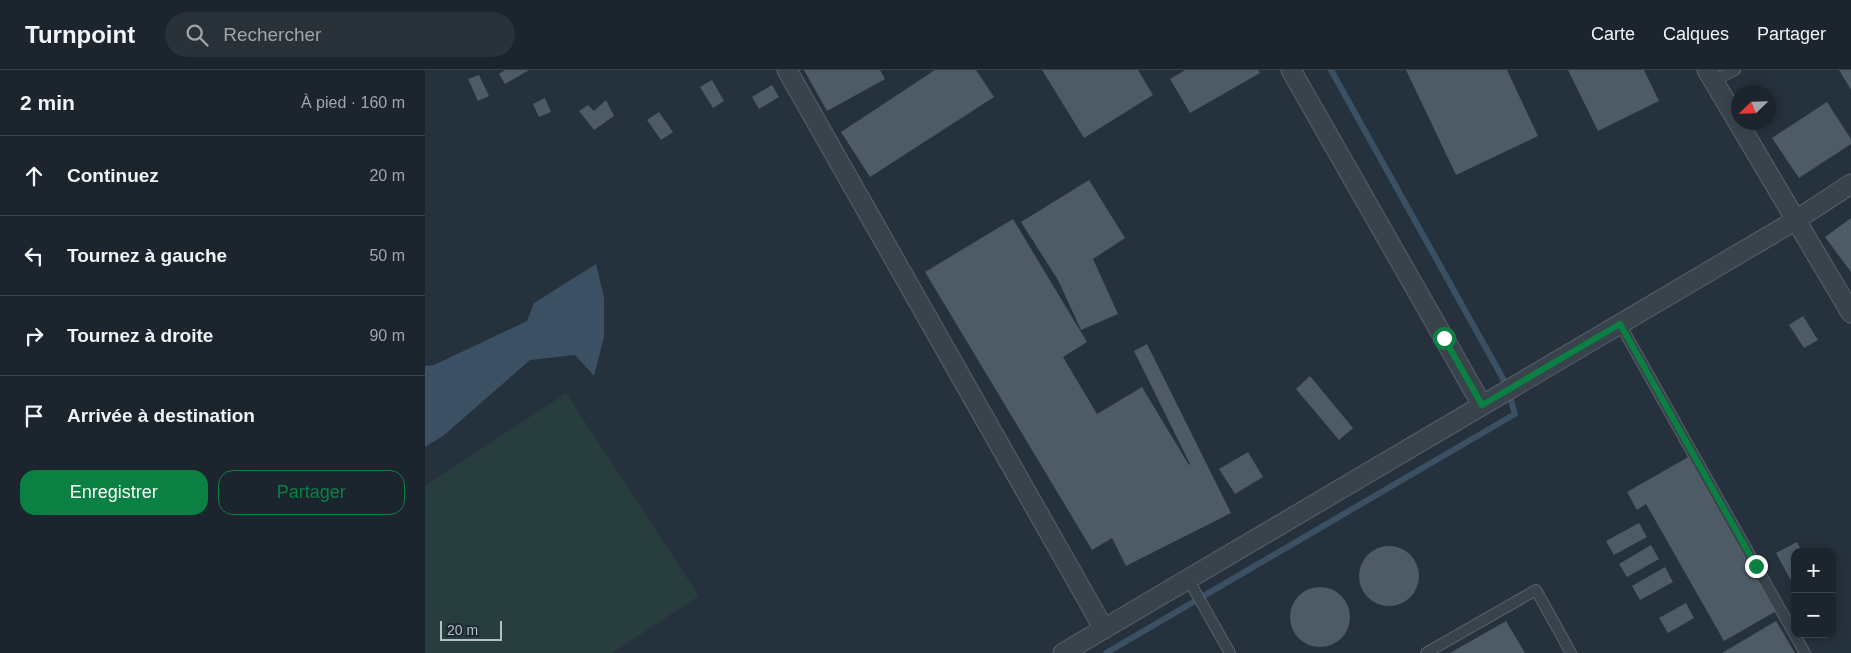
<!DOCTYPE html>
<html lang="fr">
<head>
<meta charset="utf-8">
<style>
  body { margin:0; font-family:Arial,sans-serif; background:#293139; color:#f1f3f6 }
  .controls { position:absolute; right:15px; bottom:15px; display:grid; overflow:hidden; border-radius:10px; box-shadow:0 2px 12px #0003 }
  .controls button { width:45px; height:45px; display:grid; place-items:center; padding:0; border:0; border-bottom:1px solid #3a4249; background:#1c252d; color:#f1f3f6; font:25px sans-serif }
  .compass { position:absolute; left:1306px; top:15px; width:45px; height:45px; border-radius:50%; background:#1c252d; box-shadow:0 2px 12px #0003; rotate:247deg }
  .scale { position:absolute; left:15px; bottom:12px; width:62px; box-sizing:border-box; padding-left:5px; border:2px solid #b5bec8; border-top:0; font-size:14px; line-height:18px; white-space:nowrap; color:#b5bec8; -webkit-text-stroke:4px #1e2831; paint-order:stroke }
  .stop { position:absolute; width:15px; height:15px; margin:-11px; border:4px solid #0b8043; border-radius:50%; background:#fff }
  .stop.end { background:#0b8043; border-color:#fff; box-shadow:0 1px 5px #0008 }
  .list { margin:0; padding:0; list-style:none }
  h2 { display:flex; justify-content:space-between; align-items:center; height:65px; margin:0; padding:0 20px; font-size:21px }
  h2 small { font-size:16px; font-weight:400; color:#a0a5aa }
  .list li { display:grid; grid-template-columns:32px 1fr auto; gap:15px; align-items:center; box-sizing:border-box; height:80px; padding:0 20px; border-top:1px solid #3a4249 }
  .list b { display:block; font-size:19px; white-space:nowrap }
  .list em { font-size:16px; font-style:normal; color:#a0a5aa }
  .actions { display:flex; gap:10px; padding:15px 20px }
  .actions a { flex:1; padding:11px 0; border:1px solid #0b8043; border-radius:15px; text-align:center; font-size:18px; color:#0b8043 }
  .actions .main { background:#0b8043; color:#fff }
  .icon { flex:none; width:28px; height:28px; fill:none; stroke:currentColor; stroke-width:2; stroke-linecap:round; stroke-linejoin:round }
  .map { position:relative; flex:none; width:1426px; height:583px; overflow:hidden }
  header { display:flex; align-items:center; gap:30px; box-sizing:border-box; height:70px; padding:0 25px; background:#1c252d; border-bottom:1px solid #3a4249 }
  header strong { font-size:24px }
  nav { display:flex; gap:28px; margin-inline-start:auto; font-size:18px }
  .search { width:350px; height:45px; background:#293139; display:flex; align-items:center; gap:12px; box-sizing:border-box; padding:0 18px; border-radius:28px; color:#a0a5aa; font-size:19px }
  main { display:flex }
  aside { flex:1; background:#1c252d }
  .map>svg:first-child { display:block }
  .green { fill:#283e3e }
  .water { fill:#3c5064 }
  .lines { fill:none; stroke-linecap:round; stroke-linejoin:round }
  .stream { stroke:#3c5064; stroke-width:6 }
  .building { fill:#4e5b67 }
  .service-casing { stroke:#57616a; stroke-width:12 }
  .minor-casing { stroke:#57616a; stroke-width:21 }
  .service { stroke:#39434c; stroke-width:10 }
  .minor { stroke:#39434c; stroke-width:19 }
  .route { stroke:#0b8043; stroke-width:6 }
</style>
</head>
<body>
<header>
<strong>Turnpoint</strong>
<div class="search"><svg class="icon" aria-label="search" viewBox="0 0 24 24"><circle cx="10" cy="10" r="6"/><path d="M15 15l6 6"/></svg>Rechercher</div>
<nav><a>Carte</a><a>Calques</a><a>Partager</a></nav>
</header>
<main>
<aside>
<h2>2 min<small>À pied · 160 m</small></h2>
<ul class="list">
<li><svg class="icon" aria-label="ahead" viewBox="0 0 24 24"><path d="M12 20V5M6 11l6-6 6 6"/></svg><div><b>Continuez</b></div><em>20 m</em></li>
<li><svg class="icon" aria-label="left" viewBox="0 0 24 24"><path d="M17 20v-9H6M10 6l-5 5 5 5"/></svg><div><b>Tournez à gauche</b></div><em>50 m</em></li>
<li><svg class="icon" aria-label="right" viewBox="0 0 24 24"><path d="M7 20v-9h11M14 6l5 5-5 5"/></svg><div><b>Tournez à droite</b></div><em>90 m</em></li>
<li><svg class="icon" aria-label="arrive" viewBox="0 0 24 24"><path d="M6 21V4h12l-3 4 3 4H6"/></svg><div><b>Arrivée à destination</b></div></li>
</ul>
<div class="actions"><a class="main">Enregistrer</a><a>Partager</a></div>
</aside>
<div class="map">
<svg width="1426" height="583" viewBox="0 0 1426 583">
  <rect width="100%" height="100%" fill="#25313c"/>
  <!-- green -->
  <path class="green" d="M141 323 274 526 187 583H0V416Z"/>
  <!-- water -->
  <path class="water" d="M171 194 179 227V267L169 306 150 285 105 290 18 366 0 377V296L9 295 102 251 109 233Z"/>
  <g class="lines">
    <!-- stream -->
    <path class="stream" d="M681 583 1090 344 1081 314 906 0"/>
  </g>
  <!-- building -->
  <path class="building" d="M80 0H104L80 14 74 4Z
    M379 0H455L460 9 402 41Z
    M510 0H551L569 27 445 107 416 62Z
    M617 0H713L728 25 659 68Z
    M760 0H833L835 3 765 43 745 9Z
    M981 0H1082L1113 66 1031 105Z
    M1143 0H1219L1234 31 1173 61Z
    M1414 0H1426V20Z
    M54 5 64 26 53 31 43 9Z
    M287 10 299 31 288 38 275 17Z
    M347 15 354 27 334 39 327 27Z
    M120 28 126 42 114 47 108 34Z
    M181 30 189 46 169 60 154 41 163 35 169 41Z
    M1402 32 1426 69V74L1374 108 1347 68Z
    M234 42 248 62 236 70 222 50Z
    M664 110 700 168 668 189 693 244 656 260 633 210 596 152Z
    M1426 148V202L1400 167Z
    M588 149 662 272 638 287 672 344 717 317 764 395 765 394 709 281 722 274 806 443 701 496 687 468 667 480 500 202Z
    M1378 246 1393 270 1379 278 1364 255Z
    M885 306 928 358 914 370 871 319Z
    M823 382 838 407 810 424 794 399Z
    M1265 386 1353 540 1299 571 1221 434 1212 440 1202 422Z
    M1214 453 1222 467 1189 485 1181 471Z
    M1372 472 1377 482H1370V518L1351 483Z
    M1226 475 1234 489 1202 507 1194 494Z
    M934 506a30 30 0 1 1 60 0a30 30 0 1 1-60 0Z
    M1240 497 1248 512 1215 530 1207 516Z
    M865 547a30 30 0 1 1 60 0a30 30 0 1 1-60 0Z
    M1261 533 1269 548 1243 563 1234 548Z
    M1081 551 1100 583H1025Z
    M1351 551 1370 583H1297Z"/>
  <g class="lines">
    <defs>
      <path id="service" d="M1288 11 1310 0
        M1195 254 1380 583
        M763 509 805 583
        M1001 583 1111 520 1146 583"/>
      <path id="minor" d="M362 0 679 559
        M866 0 1057 335
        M1282 0 1426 243
        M638 583 1371 150 1426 114"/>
    </defs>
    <!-- service casing -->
    <use href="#service" class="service-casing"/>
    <!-- minor casing -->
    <use href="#minor" class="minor-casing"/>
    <!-- service -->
    <use href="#service" class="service"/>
    <!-- minor -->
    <use href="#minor" class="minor"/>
  </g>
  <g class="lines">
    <!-- route -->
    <path class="route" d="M1019 268 1057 335 1195 254 1331 496"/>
  </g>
</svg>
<div class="controls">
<button>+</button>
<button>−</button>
</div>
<svg class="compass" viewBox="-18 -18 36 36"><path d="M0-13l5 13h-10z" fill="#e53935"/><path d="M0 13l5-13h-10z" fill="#a0a5aa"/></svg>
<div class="scale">20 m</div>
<div class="stop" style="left:1019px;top:268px"></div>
<div class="stop end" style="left:1331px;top:496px"></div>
</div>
</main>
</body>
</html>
